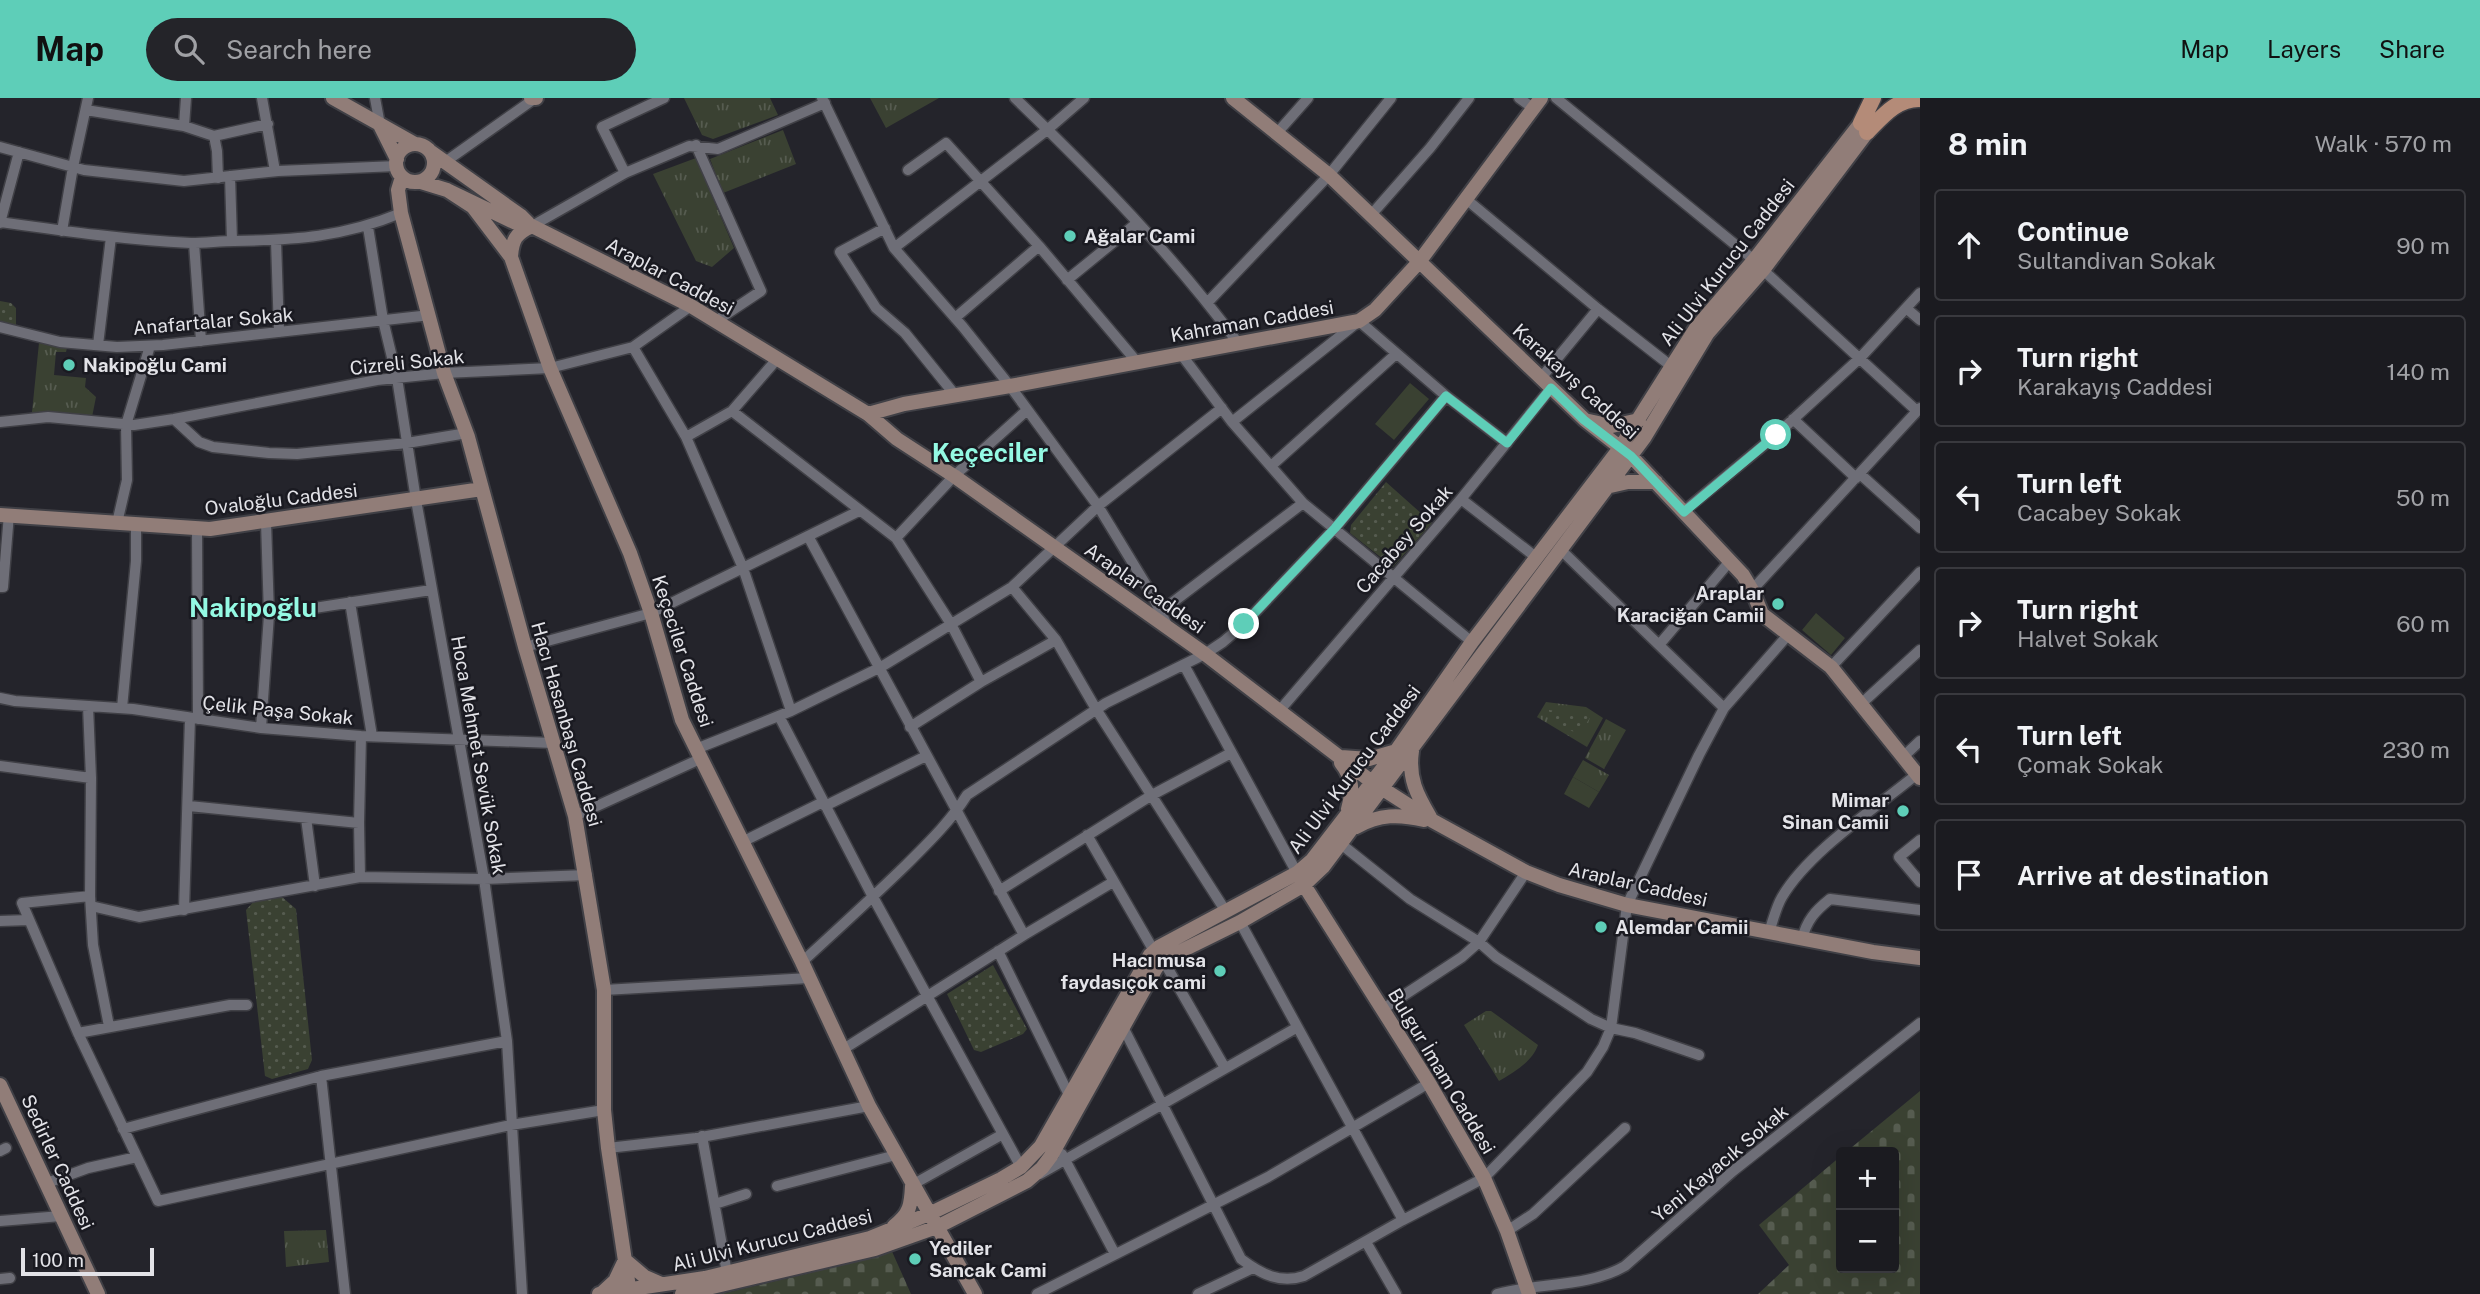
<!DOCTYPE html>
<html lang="en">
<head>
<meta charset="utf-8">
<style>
  body { margin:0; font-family:"Public Sans",sans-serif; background:#242429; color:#f1f3f6 }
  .controls { position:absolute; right:21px; bottom:21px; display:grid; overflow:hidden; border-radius:7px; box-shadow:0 7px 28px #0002 }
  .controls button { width:63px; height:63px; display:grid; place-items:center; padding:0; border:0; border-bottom:2px solid #39393e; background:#1b1b20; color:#f1f3f6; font:35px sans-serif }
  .scale { position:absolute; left:21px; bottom:18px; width:133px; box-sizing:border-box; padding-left:7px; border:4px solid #e3e3e8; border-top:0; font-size:19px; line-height:24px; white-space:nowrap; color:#e3e3e8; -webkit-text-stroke:5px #1a1a21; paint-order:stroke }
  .stop { position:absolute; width:21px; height:21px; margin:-16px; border:5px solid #5eceb8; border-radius:50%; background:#fff }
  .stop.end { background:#5eceb8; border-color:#fff; box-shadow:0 2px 7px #0008 }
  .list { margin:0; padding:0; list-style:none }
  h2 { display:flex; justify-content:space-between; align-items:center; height:91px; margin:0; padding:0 28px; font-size:30px }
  h2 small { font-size:23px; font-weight:400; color:#a0a1a5 }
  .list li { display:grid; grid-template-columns:46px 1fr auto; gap:21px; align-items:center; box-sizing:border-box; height:112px; margin:0 14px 14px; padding:0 14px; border:2px solid #39393e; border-radius:7px }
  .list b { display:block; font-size:26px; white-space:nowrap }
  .list p { margin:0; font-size:23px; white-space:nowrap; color:#a0a1a5 }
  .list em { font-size:23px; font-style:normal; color:#a0a1a5 }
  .icon { flex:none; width:38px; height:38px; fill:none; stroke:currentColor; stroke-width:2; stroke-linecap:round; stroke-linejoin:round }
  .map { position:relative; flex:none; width:1920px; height:1196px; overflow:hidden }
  header { display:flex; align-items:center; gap:42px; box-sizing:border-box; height:98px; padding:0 35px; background:#5eceb8; color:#111 }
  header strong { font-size:33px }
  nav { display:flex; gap:38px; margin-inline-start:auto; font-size:24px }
  .search { width:490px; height:63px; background:#242429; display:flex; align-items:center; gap:18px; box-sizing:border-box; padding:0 24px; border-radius:38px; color:#a0a1a5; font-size:26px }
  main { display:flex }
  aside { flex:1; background:#1b1b20 }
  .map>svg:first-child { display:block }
  .grass { fill:url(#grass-tufts) }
  .cemetery { fill:url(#cemetery-stones) }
  .park { fill:url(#park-dots) }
  .garden { fill:#3a4132 }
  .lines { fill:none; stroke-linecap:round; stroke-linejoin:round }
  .street-casing { stroke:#404046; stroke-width:13 }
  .secondary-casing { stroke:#404046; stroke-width:18 }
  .primary-casing { stroke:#404046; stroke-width:19 }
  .street { stroke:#6e6e77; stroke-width:10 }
  .secondary { stroke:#917d78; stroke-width:14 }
  .primary { stroke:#b48b78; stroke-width:16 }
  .route { stroke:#5eceb8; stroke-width:9 }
  .poi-dot { fill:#5eceb8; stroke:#1a1a21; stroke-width:2.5 }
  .labels { text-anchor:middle; stroke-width:5; stroke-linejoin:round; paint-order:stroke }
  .poi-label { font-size:19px; font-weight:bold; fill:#e3e3e8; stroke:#1a1a21; text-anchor:start }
  .street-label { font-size:19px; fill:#e3e3e8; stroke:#1a1a21 }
  .district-label { font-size:26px; font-weight:bold; fill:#94f9e3; stroke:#1a1a21 }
</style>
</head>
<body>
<header>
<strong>Map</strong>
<div class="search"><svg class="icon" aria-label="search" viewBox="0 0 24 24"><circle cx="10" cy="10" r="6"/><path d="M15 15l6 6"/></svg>Search here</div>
<nav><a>Map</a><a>Layers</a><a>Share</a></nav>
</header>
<main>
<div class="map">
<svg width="1920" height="1196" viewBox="0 0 1920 1196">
  <defs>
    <pattern id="grass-tufts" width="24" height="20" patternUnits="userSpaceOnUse" patternTransform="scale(1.75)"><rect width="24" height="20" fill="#3a4132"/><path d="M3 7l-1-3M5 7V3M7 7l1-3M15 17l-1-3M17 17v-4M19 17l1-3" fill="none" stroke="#565c50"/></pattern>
    <pattern id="cemetery-stones" width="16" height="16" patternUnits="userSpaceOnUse" patternTransform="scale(1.75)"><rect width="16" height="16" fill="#3a4132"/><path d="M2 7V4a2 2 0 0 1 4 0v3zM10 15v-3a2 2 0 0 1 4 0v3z" fill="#565c50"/></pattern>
    <pattern id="park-dots" width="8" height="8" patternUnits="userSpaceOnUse" patternTransform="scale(1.75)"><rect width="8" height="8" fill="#3a4132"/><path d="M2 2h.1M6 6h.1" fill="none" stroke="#565c50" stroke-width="1.8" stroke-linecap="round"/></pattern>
  </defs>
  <rect width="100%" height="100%" fill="#24242b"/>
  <!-- grass -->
  <path class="grass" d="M684 0H770L778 17 713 41 702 37Z
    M870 0H939L886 30Z
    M783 32 796 66 723 95 710 61Z
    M696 60 734 150 712 169 696 163 653 76Z
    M39 245 67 250 66 254H56L54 277 86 280 85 289 96 299 92 319 32 314Z
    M1546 604 1586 609 1603 620 1587 649 1537 619Z
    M1606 621 1626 632 1604 671 1585 660Z
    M1583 662 1609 677 1599 694 1573 679Z
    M1486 913H1491L1538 947C1532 964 1514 974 1499 983L1464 927Z
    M326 1132 329 1164 286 1169 284 1133Z"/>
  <!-- cemetery -->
  <path class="cemetery" d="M1920 993V1196H1758L1789 1167 1759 1127 1841 1058V1170H1894V1054H1846Z
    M890 1149 911 1196H721L814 1174Z"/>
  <!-- park -->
  <path class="park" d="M0 203 11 205 16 210V229L0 225Z
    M1386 384 1432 425 1393 469 1350 435 1351 427Z
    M1549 612 1591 618 1579 637 1546 618Z
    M282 799 296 811 312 962 308 971 272 981 265 978 246 812 255 802Z
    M993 867 1027 931 1023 936 981 954 974 952 947 896Z"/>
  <!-- garden -->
  <path class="garden" d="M1410 285 1429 301 1394 342 1375 326Z
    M1816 515 1845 540 1831 557 1802 532Z
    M1573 679 1599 694 1589 710 1564 696Z"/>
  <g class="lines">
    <defs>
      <path id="street" d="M262 0 275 73
        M375 0 380 27
        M822 0 894 150 963 229 1010 288 1098 408 1151 495 1167 527
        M1015 0C1094 76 1173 157 1238 245
        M1519 0 1533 10
        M1556 0 1754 162
        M86 12 184 28 214 38 268 26
        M184 28 186 0
        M1277 35 1308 0
        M214 38 217 53 218 80
        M696 47 761 193 716 223
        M0 49 84 72 184 83 278 73 397 68
        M445 64 534 1
        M908 72 946 45 1039 148 1137 264
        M625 75 602 29 664 0
        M230 78 232 143
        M1466 101 1598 211 1671 268
        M1371 117 1430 50 1469 0
        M0 124C64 133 127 142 191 145 206 145 220 143 234 143 296 142 343 139 401 115
        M0 125 19 54
        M532 128 625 75 689 48 718 51 825 5
        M368 129 383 222 397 280 416 402 484 781 507 943 522 1196
        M885 130 840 154 876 210 905 235 955 297
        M62 133 73 69 88 0
        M276 143 279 234
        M194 145 201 243
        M894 150 1047 32 1084 0
        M1763 172 1917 313
        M1067 182 1137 125
        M1208 204 1329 77 1391 0
        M1906 210 1920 222
        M955 220 1039 148
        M0 229 60 244 117 249 163 247 430 217
        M98 247 111 139
        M633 249 686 339 743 470 791 613
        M1181 256 1232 324 1303 405 1472 544
        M1541 280 1598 211
        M732 313 896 440 951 526 981 584
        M174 321 199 344 213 349 269 355 297 356 407 345 467 335
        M1793 321 1856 380
        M0 324 48 319 134 327 174 321 377 282 444 275 550 270 633 249 691 208
        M1232 324 1359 223 1446 298 1507 345
        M686 339 732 313 778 260
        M1271 368 1396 256
        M1860 376 1920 430
        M1461 401 1537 460
        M1684 413 1776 337 1860 260 1920 195
        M117 425 127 382 126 327 150 248
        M197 430 198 621
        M808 438 1024 837
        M896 440 954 378 1026 313
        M1560 451 1724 610
        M0 489H3L9 416
        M1012 489 1056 542 1096 611 1225 812
        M1752 492 1920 310
        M350 504 372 638
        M1160 514 1303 405
        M269 517 431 492
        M1659 547 1730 463
        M525 549 651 515 859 413
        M1184 567 1297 775
        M1831 569 1920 474
        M0 600 15 603 133 611 261 630 361 638 553 645
        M1861 606 1920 552
        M88 608 91 680 90 798 93 847 109 928
        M122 610 136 463V426
        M1280 612 1461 401 1551 290
        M779 618 873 799 1021 1069
        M910 629 981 584 1056 542
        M261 630 269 517 266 424
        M696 651 791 613 881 569 1012 489 1098 408 1222 310
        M1903 659 1920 643
        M0 668 91 680
        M189 708 359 725
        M825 708 926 658
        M575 718 700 661
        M306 720 315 788
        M1087 737 1154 853
        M1920 742 1899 759 1920 784
        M742 744 823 704
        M1341 746 1410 801 1479 844 1496 859 1591 921 1611 930 1635 935 1699 957
        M360 779 359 725 361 638
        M999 793 1152 697 1231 655
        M90 798 22 805 78 935 158 1103 511 1027 604 1012
        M91 808 139 819 360 779 484 781 587 777
        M184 812 190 620
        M0 823 29 822
        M1240 824 1403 1122
        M1769 834C1773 823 1776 809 1782 799 1809 753 1876 710 1917 676
        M1802 841C1807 822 1815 813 1830 801L1920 812
        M998 853 1070 999
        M1163 862 1225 970
        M802 864C837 832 872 800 906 767 928 745 950 724 967 697L1106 605 1205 556 1223 544 1244 526 1335 430 1446 298
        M604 892 809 880
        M1383 911 1462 859 1479 844 1526 774
        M1123 929 1241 1161C1261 1176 1280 1186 1304 1178L1403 1122 1484 1080 1587 974 1603 949 1611 930 1627 807 1699 657 1724 610 1788 537
        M78 935 230 907H247
        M842 952 1024 837 1113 784
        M321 978 345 1196
        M123 1031 321 978 507 943
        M702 1038 727 1175
        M608 1050 696 1040 869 1008
        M0 1053 6 1050
        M1062 1056 1115 1156
        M1040 1076 1296 930
        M47 1085 88 1070 137 1059
        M912 1087 1003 1036
        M777 1088 896 1057
        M715 1106 746 1096
        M0 1123 61 1118
        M1507 1133 1533 1116 1625 1030
        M1366 1144 1396 1196
        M0 1181 10 1180
        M1037 1196 1268 1079 1429 985
        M1198 1196 1253 1170
        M1497 1196C1539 1184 1587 1190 1625 1168L1733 1073 1920 925"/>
      <path id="secondary" d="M333 0 415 46
        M531 0H536
        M1233 0 1329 77 1585 322 1631 358 1743 477 1752 492 1762 516 1831 569 1920 680
        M380 27 397 61
        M396 65a19 19 0 1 1 38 0a19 19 0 1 1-38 0Z
        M431 54 521 118 528 125
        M402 79 398 92 401 115 444 275 468 339 525 549 575 718 604 892V1012L608 1050 630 1196
        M421 84 447 92 473 109 511 159 550 270 630 455 651 515 682 622 802 864 869 1008 975 1196
        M447 92 518 126 532 128 691 208 868 316 897 341 954 378 1205 556 1372 684 1433 723 1526 774 1559 787 1627 807 1873 854 1920 860
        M511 159C512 142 516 135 532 128
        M868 316 904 306 1010 288 1359 223 1375 212 1419 164 1541 0
        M1589 323 1612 328 1639 322
        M1606 389 1628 384H1656
        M0 417 210 431 482 391
        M1412 653C1408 680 1417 697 1430 719
        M1341 659 1369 661 1393 654
        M1341 665C1353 680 1353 693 1348 711
        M1356 729C1380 716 1399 716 1424 722
        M1304 787 1429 985 1484 1080 1507 1133 1529 1196
        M0 987 98 1196
        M894 1128C910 1116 911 1107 912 1088
        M599 1196 705 1180 870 1140 929 1116 1001 1081 1021 1069 1041 1048 1150 857 1159 849 1297 775 1312 762 1396 653 1472 544 1620 350 1696 230 1754 162 1867 17
        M601 1196 615 1183 625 1162 645 1179 661 1186
        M682 1196 875 1151 937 1129 1027 1083 1042 1070 1051 1058 1156 870 1163 862 1240 824 1304 787 1323 769 1644 340 1707 236 1763 172 1874 25"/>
      <path id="primary" d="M1861 25 1873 0
        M1867 34C1882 19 1897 0 1920 1"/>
    </defs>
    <!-- street casing -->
    <use href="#street" class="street-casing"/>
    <!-- secondary casing -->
    <use href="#secondary" class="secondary-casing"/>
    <!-- primary casing -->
    <use href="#primary" class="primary-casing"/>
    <!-- street -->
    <use href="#street" class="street"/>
    <!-- secondary -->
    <use href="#secondary" class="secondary"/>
    <!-- primary -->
    <use href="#primary" class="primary"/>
  </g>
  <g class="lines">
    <!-- route -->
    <path class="route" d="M1244 526 1335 430 1446 298 1507 345 1551 290 1584 322 1631 358 1684 414 1776 337"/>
  </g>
  <!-- markers -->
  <g class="poi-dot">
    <circle cx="1070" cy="138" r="7"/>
    <circle cx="69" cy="267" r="7"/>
    <circle cx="1778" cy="506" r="7"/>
    <circle cx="1903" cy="713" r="7"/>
    <circle cx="1601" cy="829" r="7"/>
    <circle cx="1220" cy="873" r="7"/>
    <circle cx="915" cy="1161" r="7"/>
  </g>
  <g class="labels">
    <!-- poi labels -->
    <g class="poi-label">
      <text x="1084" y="145">Ağalar Cami</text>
      <text x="83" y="274">Nakipoğlu Cami</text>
      <text x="1764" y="502" text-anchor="end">Araplar<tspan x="1764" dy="22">Karaciğan Camii</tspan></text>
      <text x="1889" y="709" text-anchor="end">Mimar<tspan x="1889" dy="22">Sinan Camii</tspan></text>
      <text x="1615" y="836">Alemdar Camii</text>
      <text x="1206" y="869" text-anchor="end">Hacı musa<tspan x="1206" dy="22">faydasıçok cami</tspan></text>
      <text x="929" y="1157">Yediler<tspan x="929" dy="22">Sancak Cami</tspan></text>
    </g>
    <!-- street labels -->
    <g class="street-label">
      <text transform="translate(1727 164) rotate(-52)" y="7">Ali Ulvi Kurucu Caddesi</text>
      <text transform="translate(670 178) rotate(28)" y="7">Araplar Caddesi</text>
      <text transform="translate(213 223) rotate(-5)" y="7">Anafartalar Sokak</text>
      <text transform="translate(1252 223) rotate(-10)" y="7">Kahraman Caddesi</text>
      <text transform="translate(407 264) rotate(-6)" y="7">Cizreli Sokak</text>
      <text transform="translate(1576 283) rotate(42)" y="7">Karakayış Caddesi</text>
      <text transform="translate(281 401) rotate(-7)" y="7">Ovaloğlu Caddesi</text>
      <text transform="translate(1404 441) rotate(-49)" y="7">Cacabey Sokak</text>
      <text transform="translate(1145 490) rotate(35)" y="7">Araplar Caddesi</text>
      <text transform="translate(683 553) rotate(72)" y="7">Keçeciler Caddesi</text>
      <text transform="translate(278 612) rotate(6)" y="7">Çelik Paşa Sokak</text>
      <text transform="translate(567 626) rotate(74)" y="7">Hacı Hasanbaşı Caddesi</text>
      <text transform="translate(479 657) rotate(80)" y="7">Hoca Mehmet Sevük Sokak</text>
      <text transform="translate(1354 671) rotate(-53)" y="7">Ali Ulvi Kurucu Caddesi</text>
      <text transform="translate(1638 786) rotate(13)" y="7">Araplar Caddesi</text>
      <text transform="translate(1442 973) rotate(59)" y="7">Bulgur İmam Caddesi</text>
      <text transform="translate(58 1064) rotate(65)" y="7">Sedirler Caddesi</text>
      <text transform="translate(1720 1065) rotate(-40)" y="7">Yeni Kayacık Sokak</text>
      <text transform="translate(772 1142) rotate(-14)" y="7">Ali Ulvi Kurucu Caddesi</text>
    </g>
    <!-- district labels -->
    <g class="district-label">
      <text x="990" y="364">Keçeciler</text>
      <text x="253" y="519">Nakipoğlu</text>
    </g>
  </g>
</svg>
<div class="controls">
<button>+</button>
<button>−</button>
</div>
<div class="scale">100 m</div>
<div class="stop" style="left:1776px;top:337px"></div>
<div class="stop end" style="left:1244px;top:526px"></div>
</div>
<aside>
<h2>8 min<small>Walk · 570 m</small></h2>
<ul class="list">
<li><svg class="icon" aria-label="ahead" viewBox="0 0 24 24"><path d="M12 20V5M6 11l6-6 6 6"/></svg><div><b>Continue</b><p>Sultandivan Sokak</p></div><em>90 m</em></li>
<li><svg class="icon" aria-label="right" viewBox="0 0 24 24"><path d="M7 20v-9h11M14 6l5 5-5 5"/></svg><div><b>Turn right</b><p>Karakayış Caddesi</p></div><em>140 m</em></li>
<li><svg class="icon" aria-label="left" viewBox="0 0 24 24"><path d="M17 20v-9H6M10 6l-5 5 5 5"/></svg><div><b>Turn left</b><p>Cacabey Sokak</p></div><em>50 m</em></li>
<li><svg class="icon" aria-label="right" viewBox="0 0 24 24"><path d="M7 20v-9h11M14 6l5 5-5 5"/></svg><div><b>Turn right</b><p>Halvet Sokak</p></div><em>60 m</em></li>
<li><svg class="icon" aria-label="left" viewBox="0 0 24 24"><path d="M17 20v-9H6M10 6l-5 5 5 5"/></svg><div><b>Turn left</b><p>Çomak Sokak</p></div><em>230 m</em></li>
<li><svg class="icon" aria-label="arrive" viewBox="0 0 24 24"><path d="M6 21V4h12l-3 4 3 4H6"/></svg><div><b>Arrive at destination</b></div></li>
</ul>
</aside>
</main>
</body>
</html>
